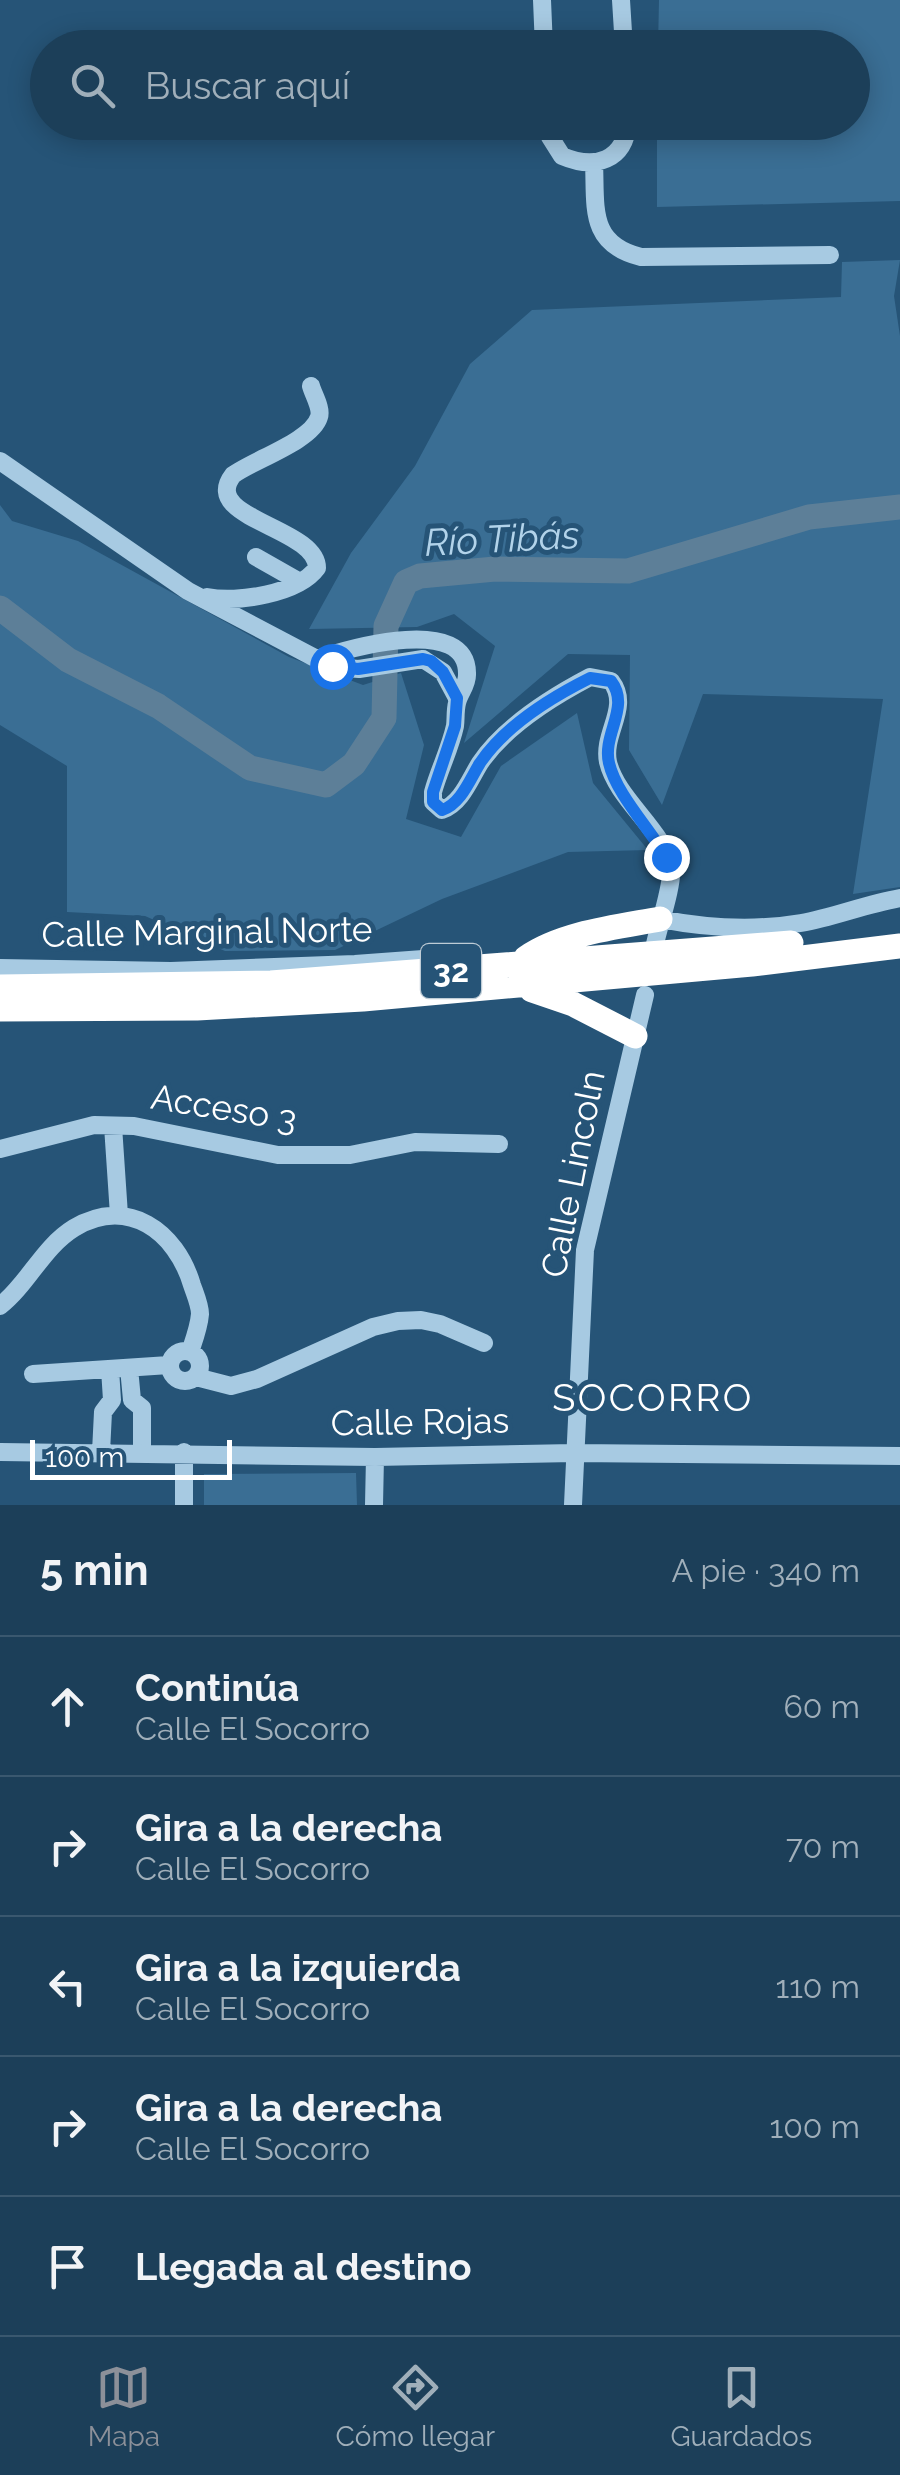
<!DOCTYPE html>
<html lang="es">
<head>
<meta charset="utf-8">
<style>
  body { margin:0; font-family:Raleway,sans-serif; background:#25465f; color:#f1f3f6 }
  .scale { position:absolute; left:30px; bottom:25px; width:202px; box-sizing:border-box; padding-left:10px; border:5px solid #fff; border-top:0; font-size:28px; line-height:35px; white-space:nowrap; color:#fff; -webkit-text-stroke:8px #265477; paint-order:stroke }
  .stop { position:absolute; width:30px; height:30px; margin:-22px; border:8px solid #1a73e8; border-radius:50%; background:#fff }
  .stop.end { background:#1a73e8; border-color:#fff; box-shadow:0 2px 10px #0008 }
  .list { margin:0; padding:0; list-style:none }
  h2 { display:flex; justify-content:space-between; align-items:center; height:130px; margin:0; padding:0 40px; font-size:42px }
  h2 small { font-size:32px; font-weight:400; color:#a0afba }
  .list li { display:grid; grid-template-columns:65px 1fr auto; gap:30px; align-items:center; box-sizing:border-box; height:140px; padding:0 40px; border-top:2px solid #3a586f }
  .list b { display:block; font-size:38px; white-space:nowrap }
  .list p { margin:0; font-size:32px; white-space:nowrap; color:#a0afba }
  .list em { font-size:32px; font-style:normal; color:#a0afba }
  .icon { flex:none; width:55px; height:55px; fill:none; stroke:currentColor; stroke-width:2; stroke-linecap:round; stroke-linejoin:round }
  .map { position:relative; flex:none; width:900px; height:1505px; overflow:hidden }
  .search { position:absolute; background:#1c3f59; box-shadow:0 5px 25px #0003; left:30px; right:30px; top:30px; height:110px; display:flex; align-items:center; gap:25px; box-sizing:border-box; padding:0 35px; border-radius:55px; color:#a0afba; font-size:38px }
  .sheet { height:830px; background:#1c3f59 }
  nav { display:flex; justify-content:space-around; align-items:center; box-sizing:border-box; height:140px; border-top:2px solid #3a586f; background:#1c3f59; font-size:28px; color:#a0afba }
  nav a { display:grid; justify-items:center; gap:5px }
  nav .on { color:#8c9099 }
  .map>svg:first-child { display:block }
  .green { fill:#3a6e94 }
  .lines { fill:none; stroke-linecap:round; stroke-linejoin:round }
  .river { stroke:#5d7f98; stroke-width:25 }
  .minor { stroke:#a7cae2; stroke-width:18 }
  .highway { stroke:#fff; stroke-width:25 }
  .route { stroke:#1a73e8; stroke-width:12 }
  .labels { text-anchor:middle; stroke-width:10; stroke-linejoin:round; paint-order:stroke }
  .shield { fill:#265477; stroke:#beccd6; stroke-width:2.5 }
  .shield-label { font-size:32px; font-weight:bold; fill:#fff }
  .street-label { font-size:35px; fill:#fff; stroke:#265477 }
  .water-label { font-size:38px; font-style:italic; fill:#b2d3ea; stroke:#265477 }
  .neighbourhood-label { font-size:38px; letter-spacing:2.5px; fill:#fff; stroke:#265477 }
</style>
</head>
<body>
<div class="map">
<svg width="900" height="1505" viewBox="0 0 900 1505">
  <rect width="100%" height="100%" fill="#265477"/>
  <!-- green -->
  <path class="green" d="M659 0H900V201L657 207V123L852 122V48L658 47Z
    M900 260 894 296 900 336V887L853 894 883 699 703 694 662 805 629 750 630 655 568 654 464 743 495 646 454 614 417 627 309 629 351 553 415 466 470 364 532 310 841 297 842 262Z
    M0 505 12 521 78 541 289 657 363 685 401 673 424 745 406 819 461 837 501 766 577 713 593 783 648 850 568 852 442 899 335 950 225 951 145 916 67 912V766L0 725Z
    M356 1473 357 1505H204V1474Z"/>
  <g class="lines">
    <!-- river -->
    <path class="river" d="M0 608 68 660 158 706 250 768 326 785 354 764 384 718 386 626 406 582 420 576 495 569 628 571 809 517 900 507"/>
    <!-- minor -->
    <path class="minor" d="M542 0 544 48
      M621 0 624 48
      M549 122 550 137 562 156C595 170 625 161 628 122
      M594 162C596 207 588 244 641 257L830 255
      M0 461 188 591 332 667 359 669 423 659 443 672 457 698
      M256 557 300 582
      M207 597C237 603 298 594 317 568 317 527 199 519 233 475 253 460 312 441 319 417 322 408 313 394 311 386
      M320 658C351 648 469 614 467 675 467 686 459 693 457 703 455 711 456 719 455 726 450 749 439 770 433 792V802L442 810C461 804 470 779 480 763 505 726 550 698 590 677L611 681C631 707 602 733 608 762 617 800 665 831 671 868 673 885 659 925 655 944
      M660 919C706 928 754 931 801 923 834 917 866 904 900 898
      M0 968 171 971 355 964 464 956
      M113 1126 119 1215
      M0 1149 94 1125 134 1126 278 1155H350L415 1142 499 1144
      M0 1306C28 1284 43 1247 74 1228 128 1196 176 1231 192 1285 195 1294 200 1305 200 1314 199 1327 194 1340 190 1352
      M170 1366a15 15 0 1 1 30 0a15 15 0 1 1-30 0Z
      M129 1368 132 1400 142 1408V1452
      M33 1374 169 1365
      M196 1377 231 1386 257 1379 373 1327 398 1321 421 1320 440 1324 484 1343
      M0 1452 375 1457 574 1453 900 1456
      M101 1452 103 1412 112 1400 110 1369
      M184 1505V1452
      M374 1505 375 1457
      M573 1505 585 1250 645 995"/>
    <!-- highway -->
    <path class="highway" d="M526 958C562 933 617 927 660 919
      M0 987 271 983 791 943
      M532 990 573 1004 635 1036
      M0 1009 197 1008 363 999 752 964 900 946"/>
  </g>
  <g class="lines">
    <!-- route -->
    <path class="route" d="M332 666 358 669 423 659 431 661 443 672 457 698 455 726 433 792V802L442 810C461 804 470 779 480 763 505 726 550 698 590 678L611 681C631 707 602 734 609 763 616 794 650 829 666 857"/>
  </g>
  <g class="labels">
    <!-- shield labels -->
    <rect class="shield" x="421" y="944" width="60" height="54" rx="8"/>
    <g class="shield-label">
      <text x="451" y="982">32</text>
    </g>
    <!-- street labels -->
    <g class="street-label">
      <text transform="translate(207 932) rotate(-1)" y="12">Calle Marginal Norte</text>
      <text transform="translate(224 1108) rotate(9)" y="12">Acceso 3</text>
      <text transform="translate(573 1174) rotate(-79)" y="12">Calle Lincoln</text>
      <text transform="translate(420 1422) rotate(-1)" y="12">Calle Rojas</text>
    </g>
    <!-- water labels -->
    <g class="water-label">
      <text transform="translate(502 539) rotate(-3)" y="13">Río Tibás</text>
    </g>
    <!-- neighbourhood labels -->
    <g class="neighbourhood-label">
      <text x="653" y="1411">SOCORRO</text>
    </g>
  </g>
</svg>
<div class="scale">100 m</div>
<div class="stop" style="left:332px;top:666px"></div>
<div class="stop end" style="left:666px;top:857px"></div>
<div class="search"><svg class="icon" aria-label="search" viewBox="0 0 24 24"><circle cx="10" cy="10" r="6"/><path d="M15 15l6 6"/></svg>Buscar aquí</div>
</div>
<section class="sheet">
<h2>5 min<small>A pie · 340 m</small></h2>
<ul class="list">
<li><svg class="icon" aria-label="ahead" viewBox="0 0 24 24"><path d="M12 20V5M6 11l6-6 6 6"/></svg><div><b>Continúa</b><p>Calle El Socorro</p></div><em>60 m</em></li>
<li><svg class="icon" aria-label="right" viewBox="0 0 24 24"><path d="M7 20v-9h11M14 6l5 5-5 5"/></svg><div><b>Gira a la derecha</b><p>Calle El Socorro</p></div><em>70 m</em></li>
<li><svg class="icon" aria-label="left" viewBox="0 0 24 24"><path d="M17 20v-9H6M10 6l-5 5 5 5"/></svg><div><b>Gira a la izquierda</b><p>Calle El Socorro</p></div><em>110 m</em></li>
<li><svg class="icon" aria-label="right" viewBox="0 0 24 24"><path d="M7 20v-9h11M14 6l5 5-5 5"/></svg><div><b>Gira a la derecha</b><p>Calle El Socorro</p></div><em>100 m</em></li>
<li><svg class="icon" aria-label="arrive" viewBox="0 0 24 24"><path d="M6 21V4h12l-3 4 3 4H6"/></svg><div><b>Llegada al destino</b></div></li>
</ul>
</section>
<nav>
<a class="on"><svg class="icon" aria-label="map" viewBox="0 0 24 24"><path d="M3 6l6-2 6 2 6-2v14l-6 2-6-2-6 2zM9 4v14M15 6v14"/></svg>Mapa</a>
<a><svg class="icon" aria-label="directions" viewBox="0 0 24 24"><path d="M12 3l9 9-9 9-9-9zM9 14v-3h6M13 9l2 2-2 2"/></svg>Cómo llegar</a>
<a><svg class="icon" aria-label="saved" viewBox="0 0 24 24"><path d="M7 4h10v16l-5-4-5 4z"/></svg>Guardados</a>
</nav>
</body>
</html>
